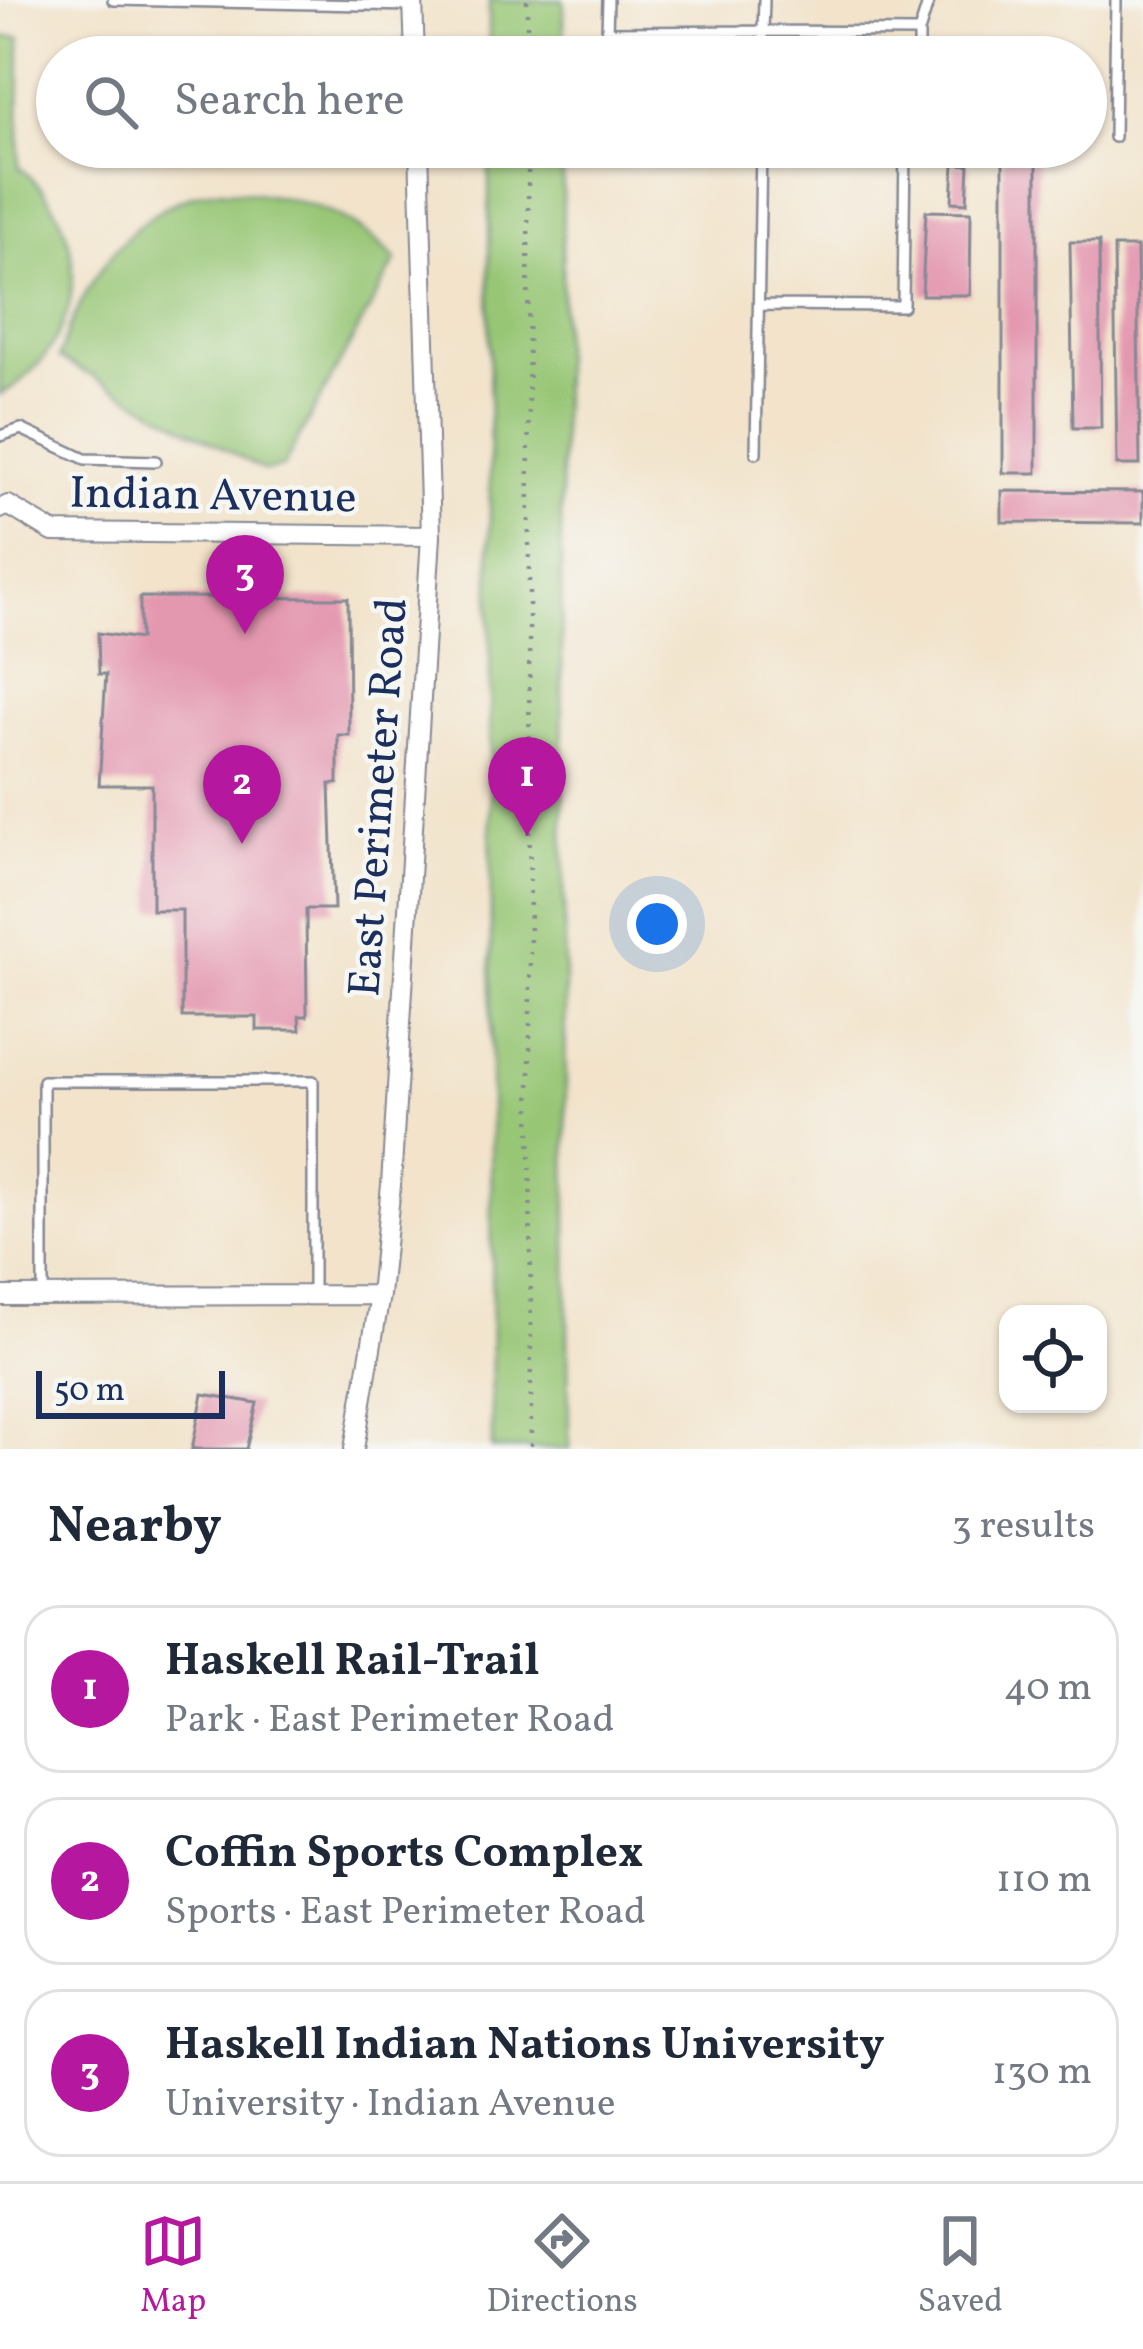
<!DOCTYPE html>
<html lang="en">
<head>
<meta charset="utf-8">
<style>
  body { margin:0; font-family:Vollkorn,serif; background:#f2f2f3; color:#1f2937 }
  .controls { position:absolute; right:36px; bottom:36px; display:grid; overflow:hidden; border-radius:24px; box-shadow:0 3px 9px #0004 }
  .controls button { width:108px; height:108px; display:grid; place-items:center; padding:0; border:0; border-bottom:3px solid #e0e1e3; background:#fff; color:#1f2937; font:60px sans-serif }
  .scale { position:absolute; left:36px; bottom:30px; width:189px; box-sizing:border-box; padding-left:12px; border:6px solid #1b2f5e; border-top:0; font-size:33px; line-height:42px; white-space:nowrap; color:#1b2f5e; -webkit-text-stroke:9px #f6f6f2; paint-order:stroke }
  .you { position:absolute; left:657px; top:924px; width:42px; height:42px; margin:-30px; border:9px solid #fff; border-radius:50%; background:#1a73e8; box-shadow:0 0 0 18px #1a73e833 }
  .badge { display:grid; place-items:center; width:78px; height:78px; border-radius:50%; background:#b5179e; color:#fff; font-size:39px; font-weight:700 }
  .pin { position:absolute; translate:-50% -99px; filter:drop-shadow(0 3px 6px #0008) }
  .pin::after { content:''; position:absolute; top:63px; width:42px; height:36px; background:inherit; clip-path:polygon(0 0,100% 0,50% 100%) }
  .list { margin:0; padding:0; list-style:none }
  h2 { display:flex; justify-content:space-between; align-items:center; height:156px; margin:0; padding:0 48px; font-size:51px }
  h2 small { font-size:39px; font-weight:400; color:#747a83 }
  .list li { display:grid; grid-template-columns:78px 1fr auto; gap:36px; align-items:center; box-sizing:border-box; height:168px; margin:0 24px 24px; padding:0 24px; border:3px solid #e0e1e3; border-radius:36px }
  .list b { display:block; font-size:45px; white-space:nowrap }
  .list p { margin:0; font-size:39px; white-space:nowrap; color:#747a83 }
  .list em { font-size:39px; font-style:normal; color:#747a83 }
  .icon { flex:none; width:66px; height:66px; fill:none; stroke:currentColor; stroke-width:2; stroke-linecap:round; stroke-linejoin:round }
  .map { position:relative; flex:none; width:1143px; height:1449px; overflow:hidden }
  .search { position:absolute; background:#fff; box-shadow:0 3px 9px #0004; left:36px; right:36px; top:36px; height:132px; display:flex; align-items:center; gap:30px; box-sizing:border-box; padding:0 42px; border-radius:66px; color:#747a83; font-size:45px }
  .sheet { height:732px; background:#fff }
  nav { display:flex; justify-content:space-around; align-items:center; box-sizing:border-box; height:168px; border-top:3px solid #e0e1e3; background:#fff; font-size:33px; color:#747a83 }
  nav a { display:grid; justify-items:center; gap:6px }
  nav .on { color:#b5179e }
  .map>svg:first-child { display:block }
  .green { fill:#97c675; stroke:#597a6a; stroke-width:3 }
  .building { fill:#e498b0 }
  .lines { fill:none; stroke-linecap:round; stroke-linejoin:round }
  .lane-casing { stroke:#868994; stroke-width:14 }
  .street-casing { stroke:#868994; stroke-width:22 }
  .path { stroke:#868994; stroke-width:4.5; stroke-dasharray:3 9; stroke-linecap:butt }
  .lane { stroke:#fff; stroke-width:9 }
  .street { stroke:#fff; stroke-width:18 }
  .labels { text-anchor:middle; stroke-width:9; stroke-linejoin:round; paint-order:stroke }
  .street-label { font-size:45px; fill:#1b2f5e; stroke:#f6f6f2 }
</style>
</head>
<body>
<div class="map">
<svg width="1143" height="1449" viewBox="0 0 1143 1449">
  <rect width="100%" height="100%" fill="#f6f6f2"/>
  <filter id="ink" filterUnits="userSpaceOnUse"><feTurbulence type="fractalNoise" baseFrequency=".00833" numOctaves="2"/><feDisplacementMap in="SourceGraphic" scale="24" xChannelSelector="R" yChannelSelector="G"/><feConvolveMatrix kernelMatrix="1 2 1 2 8 2 1 2 1" color-interpolation-filters="sRGB"/></filter>
  <filter id="wash" filterUnits="userSpaceOnUse"><feTurbulence type="fractalNoise" baseFrequency=".004" numOctaves="4" result="noise"/><feDisplacementMap in="SourceGraphic" scale="48" xChannelSelector="R" yChannelSelector="G"/><feGaussianBlur stdDeviation="2.7" result="paint"/><feColorMatrix in="noise" values="0 0 0 0 0 0 0 0 0 0 0 0 0 0 0 0 0 1.4 0 .05"/><feComposite in="paint" operator="in"/></filter>
  <g filter="url(#wash)">
    <rect width="100%" height="100%" fill="#f2e3ca"/>
    <!-- green -->
    <path class="green" d="M489 0H564V57H489Z
      M0 37H20L19 167C99 230 87 345 0 395Z
      M489 147H563L561 550 569 1449H492Z
      M217 190C286 193 348 207 396 260L283 467 265 471 59 358C81 284 134 201 217 190Z"/>
    <g id="blocks">
      <!-- building -->
      <path class="building" d="M1003 150H1037V473H1003Z
        M954 164 969 165 967 203 952 202Z
        M926 211 971 212 970 295H922Z
        M1070 242H1099L1101 428H1073Z
        M1114 247H1137L1140 465H1117Z
        M1002 491 1143 492V523L1002 522Z
        M140 597 348 598 349 735H338V784H330L334 909H306L307 1016H299L300 1030H257V1017H182V910H152V785H99L106 674H99L98 633 140 639Z
        M203 1394 257 1403 246 1449H192Z"/>
    </g>
  </g>
  <g filter="url(#ink)">
    <use href="#blocks" fill-opacity="0" stroke="#868994" stroke-width="3"/>
    <g class="lines">
      <defs>
        <path id="lane" d="M113 0 413 6
          M608 0 607 32 763 31V57
          M764 0 763 31 919 32
          M919 57V32L929 0
          M1114 137 1116 0
          M759 305 903 306 905 147
          M0 436 21 429 85 459 156 461
          M756 453 761 147
          M43 1294V1081H313V1295"/>
        <path id="street" d="M413 0 415 57
          M0 509 8 505 53 532 431 536
          M0 1296 380 1295
          M354 1449 380 1295 391 1185 431 536 419 147"/>
      </defs>
      <!-- lane casing -->
      <use href="#lane" class="lane-casing"/>
      <!-- street casing -->
      <use href="#street" class="street-casing"/>
      <!-- path -->
      <path class="path" d="M527 0V57
        M528 147 531 1449"/>
      <!-- lane -->
      <use href="#lane" class="lane"/>
      <!-- street -->
      <use href="#street" class="street"/>
    </g>
  </g>
  <g class="labels">
    <!-- street labels -->
    <g class="street-label">
      <text transform="translate(213 493) rotate(1)" y="16">Indian Avenue</text>
      <text transform="translate(376 797) rotate(-86)" y="16">East Perimeter Road</text>
    </g>
  </g>
</svg>
<div class="controls">
<button><svg class="icon" aria-label="locate" viewBox="0 0 24 24"><circle cx="12" cy="12" r="6"/><path d="M12 2v4M12 18v4M2 12h4M18 12h4"/></svg></button>
</div>
<div class="scale">50 m</div>
<div class="you"></div>
<div class="pin badge" style="left:527px;top:836px">1</div>
<div class="pin badge" style="left:242px;top:844px">2</div>
<div class="pin badge" style="left:245px;top:634px">3</div>
<div class="search"><svg class="icon" aria-label="search" viewBox="0 0 24 24"><circle cx="10" cy="10" r="6"/><path d="M15 15l6 6"/></svg>Search here</div>
</div>
<section class="sheet">
<h2>Nearby<small>3 results</small></h2>
<ul class="list">
<li><span class="badge">1</span><div><b>Haskell Rail-Trail</b><p>Park · East Perimeter Road</p></div><em>40 m</em></li>
<li><span class="badge">2</span><div><b>Coffin Sports Complex</b><p>Sports · East Perimeter Road</p></div><em>110 m</em></li>
<li><span class="badge">3</span><div><b>Haskell Indian Nations University</b><p>University · Indian Avenue</p></div><em>130 m</em></li>
</ul>
</section>
<nav>
<a class="on"><svg class="icon" aria-label="map" viewBox="0 0 24 24"><path d="M3 6l6-2 6 2 6-2v14l-6 2-6-2-6 2zM9 4v14M15 6v14"/></svg>Map</a>
<a><svg class="icon" aria-label="directions" viewBox="0 0 24 24"><path d="M12 3l9 9-9 9-9-9zM9 14v-3h6M13 9l2 2-2 2"/></svg>Directions</a>
<a><svg class="icon" aria-label="saved" viewBox="0 0 24 24"><path d="M7 4h10v16l-5-4-5 4z"/></svg>Saved</a>
</nav>
</body>
</html>
